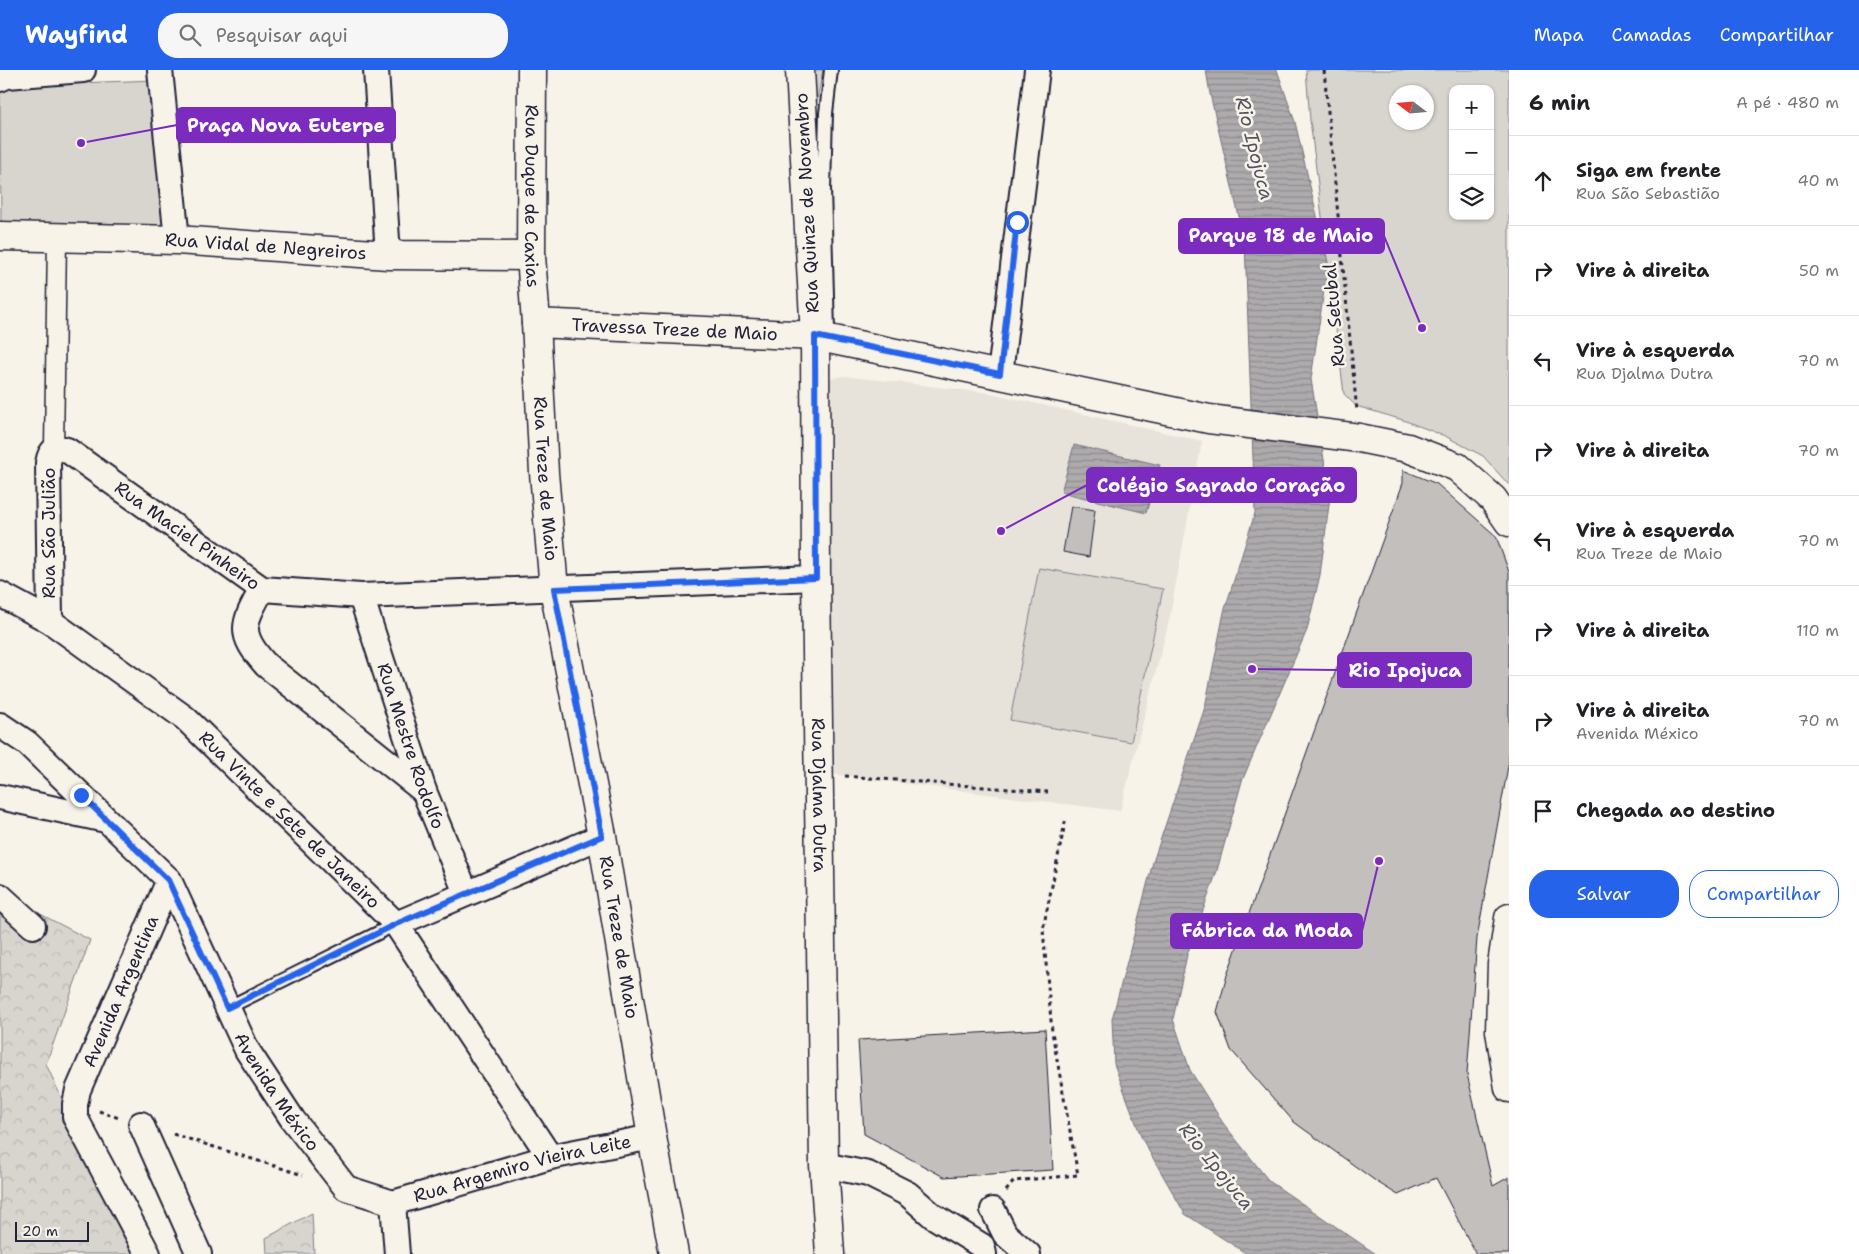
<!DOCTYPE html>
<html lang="pt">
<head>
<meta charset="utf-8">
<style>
  body { margin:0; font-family:"Shantell Sans",sans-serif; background:#f6f6f6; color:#202124 }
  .controls { position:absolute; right:15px; top:15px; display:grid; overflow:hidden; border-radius:10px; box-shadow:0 1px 4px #0004 }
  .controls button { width:45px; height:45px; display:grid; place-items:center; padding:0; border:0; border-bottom:1px solid #e0e0e0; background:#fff; color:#202124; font:25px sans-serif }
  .compass { position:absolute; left:1389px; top:15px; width:45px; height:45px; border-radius:50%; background:#fff; box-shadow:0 1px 4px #0004; rotate:286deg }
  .scale { position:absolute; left:15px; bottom:12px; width:74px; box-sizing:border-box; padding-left:5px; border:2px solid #22223b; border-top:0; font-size:14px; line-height:18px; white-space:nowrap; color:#22223b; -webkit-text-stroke:4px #f7f3e8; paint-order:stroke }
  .stop { position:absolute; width:15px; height:15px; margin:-11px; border:4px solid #2563eb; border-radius:50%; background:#fff }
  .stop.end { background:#2563eb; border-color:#fff; box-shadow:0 1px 5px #0008 }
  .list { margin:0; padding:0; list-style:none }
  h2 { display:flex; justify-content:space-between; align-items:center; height:65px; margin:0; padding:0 20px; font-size:21px }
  h2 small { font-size:16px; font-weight:400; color:#757577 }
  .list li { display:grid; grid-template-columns:32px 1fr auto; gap:15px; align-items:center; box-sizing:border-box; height:90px; padding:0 20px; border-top:1px solid #e0e0e0 }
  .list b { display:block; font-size:19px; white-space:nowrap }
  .list p { margin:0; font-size:16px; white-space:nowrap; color:#757577 }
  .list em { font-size:16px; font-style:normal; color:#757577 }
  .actions { display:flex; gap:10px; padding:15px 20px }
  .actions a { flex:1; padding:11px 0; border:1px solid #2563eb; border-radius:20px; text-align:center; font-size:18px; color:#2563eb }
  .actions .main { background:#2563eb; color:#fff }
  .icon { flex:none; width:28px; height:28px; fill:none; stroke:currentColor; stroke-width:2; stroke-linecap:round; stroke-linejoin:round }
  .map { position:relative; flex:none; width:1509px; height:1184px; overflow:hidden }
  header { display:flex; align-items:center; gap:30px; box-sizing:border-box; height:70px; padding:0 25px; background:#2563eb; color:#fff }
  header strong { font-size:24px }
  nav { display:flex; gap:28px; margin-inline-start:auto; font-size:18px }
  .search { width:350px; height:45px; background:#f6f6f6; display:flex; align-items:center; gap:12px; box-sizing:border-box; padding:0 18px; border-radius:20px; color:#757577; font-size:19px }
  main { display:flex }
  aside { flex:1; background:#fff }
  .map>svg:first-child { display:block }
  .built { fill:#e7e3db }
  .green { fill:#d8d5cf; stroke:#7d7c85; fill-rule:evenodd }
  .forest { fill:url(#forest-crowns); stroke:#7d7c85 }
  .water { fill:url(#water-rules); stroke:#76747f }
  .building { fill:#c2bfbd; stroke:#22223b }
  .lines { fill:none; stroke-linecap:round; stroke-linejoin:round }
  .service-casing { stroke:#22223b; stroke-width:16 }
  .pedestrian-casing { stroke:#22223b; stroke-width:21 }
  .minor-casing { stroke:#22223b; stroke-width:28 }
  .tertiary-casing { stroke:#22223b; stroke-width:31 }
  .secondary-casing { stroke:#22223b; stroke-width:31 }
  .primary-casing { stroke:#22223b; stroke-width:31 }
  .path { stroke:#22223b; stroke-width:3; stroke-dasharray:4 4; stroke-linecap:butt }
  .service { stroke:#f7f3e8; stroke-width:12 }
  .pedestrian { stroke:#f7f3e8; stroke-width:18 }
  .minor { stroke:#f7f3e8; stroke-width:24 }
  .tertiary { stroke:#f7f3e8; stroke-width:28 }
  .secondary { stroke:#f7f3e8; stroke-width:28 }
  .primary { stroke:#f7f3e8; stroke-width:28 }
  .route { stroke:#2563eb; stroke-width:6 }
  .labels { text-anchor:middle; stroke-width:5; stroke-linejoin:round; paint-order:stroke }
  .street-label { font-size:18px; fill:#22223b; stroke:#f7f3e8 }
  .water-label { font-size:19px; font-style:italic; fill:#535263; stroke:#f7f3e8 }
  .leader { fill:none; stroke:#7b2cbf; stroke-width:2 }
  .callout-dot { fill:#7b2cbf; stroke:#f7f3e8; stroke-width:2 }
  .callout { fill:#7b2cbf; stroke:#7b2cbf; stroke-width:2 }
  .callout-label { font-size:19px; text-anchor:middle; font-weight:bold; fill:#fff }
</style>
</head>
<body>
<header>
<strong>Wayfind</strong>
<div class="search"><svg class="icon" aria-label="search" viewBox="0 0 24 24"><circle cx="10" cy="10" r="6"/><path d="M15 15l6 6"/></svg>Pesquisar aqui</div>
<nav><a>Mapa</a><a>Camadas</a><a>Compartilhar</a></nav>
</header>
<main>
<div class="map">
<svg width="1509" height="1184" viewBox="0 0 1509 1184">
  <defs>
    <pattern id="forest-crowns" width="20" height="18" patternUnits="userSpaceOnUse" patternTransform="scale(1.25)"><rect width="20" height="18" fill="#d8d5cf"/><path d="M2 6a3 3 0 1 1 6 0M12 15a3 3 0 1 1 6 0" fill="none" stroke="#b9b7b3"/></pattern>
    <pattern id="water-rules" width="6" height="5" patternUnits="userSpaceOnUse" patternTransform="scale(1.25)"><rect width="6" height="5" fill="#aeabad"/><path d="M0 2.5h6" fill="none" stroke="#8d8b8e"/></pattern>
  </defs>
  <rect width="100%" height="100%" fill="#f7f3e8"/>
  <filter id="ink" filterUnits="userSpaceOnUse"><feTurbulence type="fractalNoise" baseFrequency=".02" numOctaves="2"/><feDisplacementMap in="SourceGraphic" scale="10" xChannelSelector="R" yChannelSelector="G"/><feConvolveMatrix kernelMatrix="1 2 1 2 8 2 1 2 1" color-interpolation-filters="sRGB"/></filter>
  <g filter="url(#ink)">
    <!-- built -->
    <path class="built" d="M844 306 990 323 1202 371 1169 551 1120 741 824 703 820 316 829 309Z"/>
    <!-- green -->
    <path class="green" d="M808 0H823L813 51Z
      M1306 0H1509V415L1483 386 1445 366 1403 350 1356 336 1344 324 1310 50ZM1453 19H1490V146H1453ZM1426 22V52H1396V22Z
      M155 10 170 162 1 160 0 16Z
      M1039 498 1163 519 1131 672 1010 650Z"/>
    <!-- forest -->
    <path class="forest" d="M0 823 90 870 46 994 133 1184H0Z
      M312 1143 314 1184H267L266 1168Z"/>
    <!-- water -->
    <path class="water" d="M1206 0H1277L1295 52 1328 193 1311 309 1330 427 1320 505 1307 560 1242 711 1216 804 1187 885 1173 949 1190 1000 1223 1053 1269 1111 1376 1184H1247L1185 1144 1142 1069 1114 994 1112 949 1153 792 1205 637 1224 542 1255 443 1245 172 1210 24Z
      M1074 375 1160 395 1146 443 1061 422Z"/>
    <!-- building -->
    <path class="building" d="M1403 400 1437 414 1496 466 1509 502V691L1477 868 1467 1004 1493 1116 1509 1107V1184H1476L1436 1108 1398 1125 1377 1112 1294 1052 1231 980 1217 942 1227 905 1403 413Z
      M1071 436 1095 440 1089 487 1063 482Z
      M1045 959 1053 1100 944 1107 864 1064 858 970Z"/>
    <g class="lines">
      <defs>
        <path id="service" d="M828 261 824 119 826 43 831 0
          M227 938 396 854"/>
        <path id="pedestrian" d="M54 378 57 168"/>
        <g id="minor">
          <path d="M160 0 177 170"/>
          <path d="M376 0 388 185"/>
          <path d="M0 9 7 6 83 0"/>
          <path d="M1000 304 1037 0"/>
          <path d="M262 519C243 554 237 563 266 595L424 721"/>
          <path id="s1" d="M0 524 50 551 185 648 396 854 550 1087"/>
          <path id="s2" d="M361 526 424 721 466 823"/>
          <path id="s3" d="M50 551 48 393C50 381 55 375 67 380L262 519 361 526 816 508"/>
          <path id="s4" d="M0 655 27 673 169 810 247 980 293 1050 346 1118 393 1133"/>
          <path d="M0 727 106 750"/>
          <path d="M0 826 33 856"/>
          <path d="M396 854 602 766"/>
          <path d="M141 1054 199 1184"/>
          <path d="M824 1095 868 1104 908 1124 933 1146 982 1176 984 1184"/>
          <path id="s5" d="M393 1133 550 1087 652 1067"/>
          <path d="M393 1133 397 1184"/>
          <path d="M993 1140 1005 1164 1028 1184"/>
          <path id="s6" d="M148 1184 75 1047V1034L78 1020 169 810"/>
        </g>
        <g id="tertiary">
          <path id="s7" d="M0 166 177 170 388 185 531 186"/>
          <path d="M815 266 1209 349 1359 368 1408 378 1457 397 1493 429 1509 452"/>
          <path d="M1509 848 1502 894 1500 961 1509 1018"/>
        </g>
        <g id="secondary">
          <path id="s8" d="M536 253 544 403 554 519 602 766 652 1067 674 1184"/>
          <path id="s9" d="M815 266 816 508 824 1095 830 1184"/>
        </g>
        <g id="primary">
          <path id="s10" d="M532 0 531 186 536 253 815 266 800 0"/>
        </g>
      </defs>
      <!-- service casing -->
      <use href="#service" class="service-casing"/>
      <!-- pedestrian casing -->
      <use href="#pedestrian" class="pedestrian-casing"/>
      <!-- minor casing -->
      <use href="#minor" class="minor-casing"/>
      <!-- tertiary casing -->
      <use href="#tertiary" class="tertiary-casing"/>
      <!-- secondary casing -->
      <use href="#secondary" class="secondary-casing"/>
      <!-- primary casing -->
      <use href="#primary" class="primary-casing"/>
      <!-- path -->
      <path class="path" d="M1324 0 1357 342
        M845 706 1048 722
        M99 1041 119 1048
        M173 1064 303 1105
        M1006 1121 1014 1111 1078 1105 1052 962 1043 859 1066 748"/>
      <!-- service -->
      <use href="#service" class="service"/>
      <!-- pedestrian -->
      <use href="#pedestrian" class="pedestrian"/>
      <!-- minor -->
      <use href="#minor" class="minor"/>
      <!-- tertiary -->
      <use href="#tertiary" class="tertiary"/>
      <!-- secondary -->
      <use href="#secondary" class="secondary"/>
      <!-- primary -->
      <use href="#primary" class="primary"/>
    </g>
  </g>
  <g class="lines" filter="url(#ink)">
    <!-- route -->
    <path class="route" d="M81 725 168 810 227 938 396 854 602 766 554 519 816 508 815 266 1000 304 1017 152"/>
  </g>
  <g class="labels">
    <!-- street labels -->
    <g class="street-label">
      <text dy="6" stroke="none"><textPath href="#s10" startOffset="126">Rua Duque de Caxias</textPath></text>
      <text transform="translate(807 133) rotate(-93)" y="6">Rua Quinze de Novembro</text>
      <text dy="6" stroke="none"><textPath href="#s7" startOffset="266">Rua Vidal de Negreiros</textPath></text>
      <text transform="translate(1334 245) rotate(-95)" y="6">Rua Setubal</text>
      <text dy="6" stroke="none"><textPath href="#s10" startOffset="392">Travessa Treze de Maio</textPath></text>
      <text dy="6" stroke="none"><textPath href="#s8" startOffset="156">Rua Treze de Maio</textPath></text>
      <text transform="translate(49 463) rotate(-90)" y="6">Rua São Julião</text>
      <text dy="6" stroke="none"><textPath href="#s3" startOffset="334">Rua Maciel Pinheiro</textPath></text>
      <text dy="6" stroke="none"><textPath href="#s2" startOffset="158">Rua Mestre Rodolfo</textPath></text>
      <text dy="6" stroke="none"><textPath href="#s9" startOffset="459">Rua Djalma Dutra</textPath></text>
      <text dy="6" stroke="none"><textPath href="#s1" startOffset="369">Rua Vinte e Sete de Janeiro</textPath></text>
      <text dy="6" stroke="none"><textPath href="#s8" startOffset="621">Rua Treze de Maio</textPath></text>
      <text dy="6" stroke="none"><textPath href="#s6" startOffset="290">Avenida Argentina</textPath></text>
      <text dy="6" stroke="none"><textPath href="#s4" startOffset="468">Avenida México</textPath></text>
      <text dy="6" stroke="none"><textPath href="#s5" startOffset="134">Rua Argemiro Vieira Leite</textPath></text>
    </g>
    <!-- water labels -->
    <g class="water-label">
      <text transform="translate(1255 78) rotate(76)" y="7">Rio Ipojuca</text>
      <text transform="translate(1217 1096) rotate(51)" y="7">Rio Ipojuca</text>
    </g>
  </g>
  <!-- callouts -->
  <path class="leader" d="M81 73L177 55M1422 258L1384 166M1001 461L1087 415M1252 599L1338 600M1379 791L1362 861"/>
  <g class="callout-dot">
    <circle cx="81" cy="73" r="5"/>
    <circle cx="1422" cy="258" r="5"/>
    <circle cx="1001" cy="461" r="5"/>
    <circle cx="1252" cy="599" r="5"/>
    <circle cx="1379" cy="791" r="5"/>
  </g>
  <g class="callout">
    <rect x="177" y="38" width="218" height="34" rx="5"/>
    <rect x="1179" y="149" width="205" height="34" rx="5"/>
    <rect x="1087" y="398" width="269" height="34" rx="5"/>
    <rect x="1338" y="583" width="133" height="34" rx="5"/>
    <rect x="1171" y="844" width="191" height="34" rx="5"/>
  </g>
  <g class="callout-label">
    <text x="286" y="62">Praça Nova Euterpe</text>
    <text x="1281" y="172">Parque 18 de Maio</text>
    <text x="1221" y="422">Colégio Sagrado Coração</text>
    <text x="1405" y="607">Rio Ipojuca</text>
    <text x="1267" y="867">Fábrica da Moda</text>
  </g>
</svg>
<div class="controls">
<button>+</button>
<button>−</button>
<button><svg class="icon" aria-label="layers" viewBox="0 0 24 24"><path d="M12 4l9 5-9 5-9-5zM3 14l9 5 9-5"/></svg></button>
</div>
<svg class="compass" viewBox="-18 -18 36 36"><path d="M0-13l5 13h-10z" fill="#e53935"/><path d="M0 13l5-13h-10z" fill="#757577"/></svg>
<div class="scale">20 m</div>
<div class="stop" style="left:1017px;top:152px"></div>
<div class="stop end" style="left:81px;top:725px"></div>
</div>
<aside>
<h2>6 min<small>A pé · 480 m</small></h2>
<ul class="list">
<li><svg class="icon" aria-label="ahead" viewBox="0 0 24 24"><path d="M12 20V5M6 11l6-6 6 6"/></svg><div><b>Siga em frente</b><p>Rua São Sebastião</p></div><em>40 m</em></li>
<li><svg class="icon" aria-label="right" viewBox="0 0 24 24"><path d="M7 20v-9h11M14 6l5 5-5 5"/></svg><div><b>Vire à direita</b></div><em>50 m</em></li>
<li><svg class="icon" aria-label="left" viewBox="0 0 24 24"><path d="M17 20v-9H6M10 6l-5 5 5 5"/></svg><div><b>Vire à esquerda</b><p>Rua Djalma Dutra</p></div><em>70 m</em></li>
<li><svg class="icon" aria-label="right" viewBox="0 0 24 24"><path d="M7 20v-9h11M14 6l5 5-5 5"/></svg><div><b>Vire à direita</b></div><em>70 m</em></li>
<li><svg class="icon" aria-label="left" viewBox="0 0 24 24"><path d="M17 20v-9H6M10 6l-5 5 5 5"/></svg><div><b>Vire à esquerda</b><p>Rua Treze de Maio</p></div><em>70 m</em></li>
<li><svg class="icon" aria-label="right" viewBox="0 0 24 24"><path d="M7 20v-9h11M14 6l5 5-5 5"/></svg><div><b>Vire à direita</b></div><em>110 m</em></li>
<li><svg class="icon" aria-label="right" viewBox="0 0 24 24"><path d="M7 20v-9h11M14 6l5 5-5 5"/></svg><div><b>Vire à direita</b><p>Avenida México</p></div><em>70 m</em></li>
<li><svg class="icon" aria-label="arrive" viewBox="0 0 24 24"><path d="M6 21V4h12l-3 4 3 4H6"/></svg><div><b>Chegada ao destino</b></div></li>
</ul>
<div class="actions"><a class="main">Salvar</a><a>Compartilhar</a></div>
</aside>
</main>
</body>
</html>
